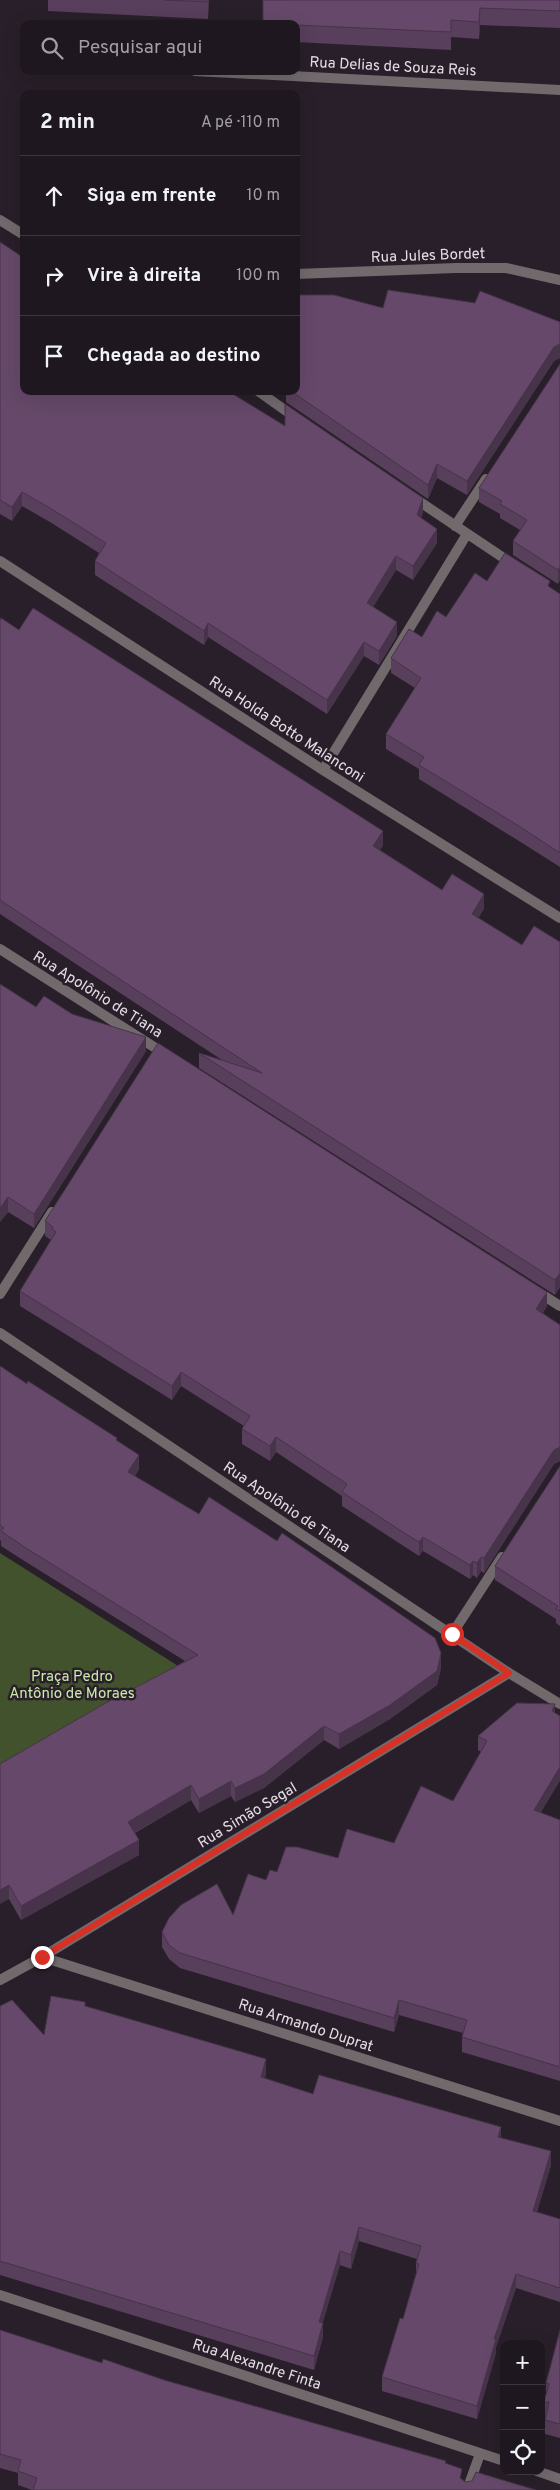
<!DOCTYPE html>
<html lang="pt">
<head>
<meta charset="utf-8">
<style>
  body { margin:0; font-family:Overpass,sans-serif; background:#272029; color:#f1f3f6 }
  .controls { position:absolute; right:15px; bottom:15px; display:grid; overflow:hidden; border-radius:10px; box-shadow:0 5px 20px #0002 }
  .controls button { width:45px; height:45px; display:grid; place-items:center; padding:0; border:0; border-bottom:1px solid #3c363e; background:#1f1720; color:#f1f3f6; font:25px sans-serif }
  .stop { position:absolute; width:15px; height:15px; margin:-11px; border:4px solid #d93025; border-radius:50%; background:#fff }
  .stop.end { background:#d93025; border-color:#fff; box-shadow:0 1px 5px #0008 }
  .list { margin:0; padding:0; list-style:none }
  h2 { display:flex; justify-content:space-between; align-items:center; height:65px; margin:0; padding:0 20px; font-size:21px }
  h2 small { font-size:16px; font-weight:400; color:#a19fa5 }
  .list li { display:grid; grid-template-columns:32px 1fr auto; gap:15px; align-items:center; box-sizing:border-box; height:80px; padding:0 20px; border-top:1px solid #3c363e }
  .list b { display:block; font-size:19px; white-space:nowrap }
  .list em { font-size:16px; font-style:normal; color:#a19fa5 }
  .icon { flex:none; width:28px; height:28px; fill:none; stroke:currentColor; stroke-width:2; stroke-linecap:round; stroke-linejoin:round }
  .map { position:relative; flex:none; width:560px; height:2490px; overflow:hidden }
  .search { position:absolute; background:#1f1720; box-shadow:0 5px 20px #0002; left:20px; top:20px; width:280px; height:55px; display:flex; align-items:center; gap:12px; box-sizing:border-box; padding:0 18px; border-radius:10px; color:#a19fa5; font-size:19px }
  .panel { position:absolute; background:#1f1720; box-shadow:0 5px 20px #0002; left:20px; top:90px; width:280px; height:305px; border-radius:10px }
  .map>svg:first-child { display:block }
  .green { fill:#41522d }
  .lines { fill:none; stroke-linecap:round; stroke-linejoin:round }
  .lane { stroke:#71696b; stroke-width:10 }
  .street { stroke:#71696b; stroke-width:10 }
  .wall { fill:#583f5b }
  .shaded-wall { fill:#47334a }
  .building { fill:#66496a; stroke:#47334a }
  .route { stroke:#d93025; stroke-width:6 }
  .labels { text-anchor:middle; stroke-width:5; stroke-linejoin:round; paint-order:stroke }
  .street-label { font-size:15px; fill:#e3dde4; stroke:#291f2a }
  .park-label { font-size:15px; fill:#caeaa8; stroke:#291f2a }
</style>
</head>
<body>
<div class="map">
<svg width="560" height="2490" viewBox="0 0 560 2490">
  <rect width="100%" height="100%" fill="#291f2a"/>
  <!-- green -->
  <path class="green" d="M0 1553 216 1690 0 1783Z"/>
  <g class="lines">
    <!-- lane -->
    <path class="lane" d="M467 2490 480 2454"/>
    <!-- street -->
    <path class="street" d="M195 71 560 90
      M0 220 24 235
      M296 274 456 268H506L560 280
      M258 391 296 418
      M414 498 514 565
      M455 526 486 479
      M0 561 323 770 560 918
      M323 770 467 534
      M0 949 165 1054
      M538 1292 560 1306
      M0 1294 52 1212
      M0 1333 509 1673 560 1704
      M452 1634 502 1557
      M42 1957 560 2121
      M0 1980 42 1957 509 1673
      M0 2295 504 2461
      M537 2471 560 2479"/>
  </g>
  <!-- wall -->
  <path class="wall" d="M48 0H209L208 19 48 11Z
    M560 0V28L480 25 479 39 451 37V50L296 42V24Z
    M0 242 24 391 423 512 421 518 437 543 413 580 396 570 373 607 397 636 379 665 364 656 327 714 208 637 204 645 95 575V561L99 553 50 522 22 506 12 521 0 514Z
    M383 308 560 322V358L554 361 467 495 437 478 428 499 286 402V391H296Z
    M560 364 558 584 513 555V541L520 530 500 518V514L479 502V488Z
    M487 581 550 588 560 594V867L519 841 419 779V769L386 749V734L415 688 391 673V658L422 637 446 617Z
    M0 620 19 630 383 845 380 850 442 890 484 909 478 918 522 945 560 942V1287L555 1295 199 1068V1053L222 1060 0 914Z
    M0 984 36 1007 72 1014 146 1051 34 1228 8 1212 0 1222Z
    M45 1221 547 1306 543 1313 560 1325V1461L554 1464 484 1573 481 1571 477 1578 473 1575 470 1579 423 1551 419 1556 342 1506V1496L276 1452 270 1461 242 1444V1429L244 1426 181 1386 172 1400 20 1306V1291L51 1240 45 1236Z
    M0 1366 117 1441 139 1469 135 1476 441 1668 437 1685 390 1719 339 1749 324 1740 264 1788 235 1802 231 1796 199 1813 191 1800 135 1833 139 1855 21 1920 9 1899 0 1764 185 1661 26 1562 1 1546V1541L0 1540Z
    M560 1466V1626L556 1623V1619L495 1580V1566Z
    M517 1703 541 1813 560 1820V2081L462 2052V2037L463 2033 399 2015 394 2032 180 1968 169 1959 162 1947V1932L233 1915 266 1880 277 1872 338 1858 394 1843 453 1801 481 1752 478 1750V1736Z
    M0 2006 44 2035 85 2006 266 2073 265 2078 313 2094 501 2138 551 2165 537 2212 560 2219V2302L516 2288 496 2347V2353L477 2419 382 2391V2377L403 2319 416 2274V2263L417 2259 359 2241 351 2269 340 2265 322 2323 323 2337 314 2370 0 2275Z
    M0 2330 102 2363 164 2380 446 2464 465 2482 536 2490H32L18 2485V2473L0 2468Z
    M560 2330V2438L545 2434V2420L546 2416 544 2415V2402L546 2393V2383Z"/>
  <!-- shaded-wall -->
  <path class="shaded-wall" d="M480 8V25L479 39V22Z
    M560 344V358L554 361 467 495V481L554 347Z
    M437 464V478L428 499V485Z
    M22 492V506L12 521V507Z
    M423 498V512L417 529V515Z
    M437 529V543L413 580V566Z
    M396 556V570L367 617V603Z
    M560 567V581L558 584V570Z
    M397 622V636L379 665V651Z
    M208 623V637L204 645V631Z
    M364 642V656L327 714V700Z
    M383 831V845L373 860V846Z
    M484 894V909L472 928V914Z
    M146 1037V1051L34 1228V1214Z
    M8 1197V1212L0 1222V1208Z
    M560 1273V1287L555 1295V1280Z
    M547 1292V1306L536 1324V1309Z
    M181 1372V1386L172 1400V1386Z
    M276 1437V1452L270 1461V1446Z
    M560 1447V1461L554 1464 484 1573V1558L554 1450Z
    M139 1455V1469L128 1486V1472Z
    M423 1537V1551L419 1556V1542Z
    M481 1557V1571L477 1578V1563Z
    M473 1561V1575L470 1579V1565Z
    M441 1653V1668L437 1685 390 1719 339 1749V1734Z
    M555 1704V1718L552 1711Z
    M324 1726V1740L264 1788 235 1802V1788Z
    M560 1767V1781L534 1824V1810Z
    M231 1781V1796L199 1813V1799Z
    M191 1785V1800L128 1836V1822Z
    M139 1840V1855L21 1920V1906Z
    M9 1885V1899L0 1904V1890Z
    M399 2000V2015L394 2032V2018Z
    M266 2059V2073L261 2091V2077Z
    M501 2127V2141L498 2137Z
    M551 2151V2165L533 2224V2211Z
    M359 2227V2241L351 2269V2255Z
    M340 2251V2265L319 2336V2322Z
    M516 2274V2288L496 2347V2353L477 2419V2406L494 2339Z
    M323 2323V2337L314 2370V2356Z"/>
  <!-- building -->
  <path class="building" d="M164 0H209L208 2Z
    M263 0H560V11L480 8 479 22 451 20V32L296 25V24H263Z
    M0 242 24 258V391H228L285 426V404L423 498 417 515 437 529 413 566 396 556 367 603 397 622 379 651 364 642 327 700 208 623 204 631 95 561 106 543 50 508 22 492 12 507 0 500Z
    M388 290 475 303 480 291 560 322V344L554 347 467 481 437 464 428 485 291 391H296V295H334L383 308Z
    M560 364V567L558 570 513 541 527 520 500 504 502 501 479 488Z
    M505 553 550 581 548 586 560 594V853L519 826 419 765 424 757 386 734 421 678 391 658 409 629 422 637 437 611 446 617 475 573 487 581Z
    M33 608 383 831 373 846 442 890 452 874 484 894 472 914 522 945 534 926 560 942V1273L555 1280 199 1053 262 1073 0 900V620L1 618 19 630Z
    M0 984 36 1007 44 996 72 1014 146 1037 34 1214 8 1197 0 1208Z
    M158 1043 547 1292 536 1309 560 1325V1447L554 1450 484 1558 481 1557 477 1563 473 1561 470 1565 423 1537 419 1542 398 1529 342 1492 347 1484 276 1437 270 1446 242 1429 250 1416 181 1372 172 1386 20 1291 56 1232 52 1229 53 1227 45 1221Z
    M0 1366 27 1384 28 1381 117 1438 116 1440 139 1455 128 1472 199 1514 209 1497 277 1541 282 1533 435 1638 441 1653 437 1671 390 1705 339 1734 324 1726 264 1774 235 1788 231 1781 199 1799 191 1785 128 1822 139 1840 21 1906 9 1885 0 1890V1764L104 1704 198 1655 26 1548 1 1531 4 1528 0 1525Z
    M560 1466V1611L556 1609 558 1606 495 1566Z
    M517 1703 555 1704 552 1711 560 1716V1767L534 1810 560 1820V2067L462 2037 467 2020 399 2000 394 2018 180 1953 169 1945 162 1932 169 1918 181 1905 217 1884 233 1915 248 1874 266 1880 270 1870 277 1872 286 1847H297L338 1858 347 1829 394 1843 421 1786 453 1801 487 1741 478 1736Z
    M51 1996 85 2002V2006L266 2059 261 2077 313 2094 319 2075 501 2127 498 2137 551 2151 533 2211 560 2219V2288L516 2274 494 2339H496L477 2406 382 2377 400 2318 403 2319 419 2264 416 2263 421 2246 359 2227 351 2255 340 2251 319 2322 323 2323 314 2356 0 2261V2006L12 2000 44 2035Z
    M0 2330 102 2363 103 2359 164 2380 446 2461 445 2463 462 2469 460 2478 465 2482 472 2481 476 2472 536 2490H33L37 2478 18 2471 21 2460 0 2454Z
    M560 2330V2424L545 2420 549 2402H544L549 2384 546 2383Z"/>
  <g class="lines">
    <!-- route -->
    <path class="route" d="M42 1957 509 1673 452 1634"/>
  </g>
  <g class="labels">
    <!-- street labels -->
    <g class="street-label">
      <text transform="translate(393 66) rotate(3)" y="5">Rua Delias de Souza Reis</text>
      <text transform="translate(428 255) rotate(-2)" y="5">Rua Jules Bordet</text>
      <text transform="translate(287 729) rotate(33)" y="5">Rua Holda Botto Malanconi</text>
      <text transform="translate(98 994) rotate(32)" y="5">Rua Apolônio de Tiana</text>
      <text transform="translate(287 1507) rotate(34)" y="5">Rua Apolônio de Tiana</text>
      <text transform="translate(247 1815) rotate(-31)" y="5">Rua Simão Segal</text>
      <text transform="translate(306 2025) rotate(18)" y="5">Rua Armando Duprat</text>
      <text transform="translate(257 2364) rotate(18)" y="5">Rua Alexandre Finta</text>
    </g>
    <!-- park labels -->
    <g class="park-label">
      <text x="72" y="1681">Praça Pedro<tspan x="72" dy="17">Antônio de Moraes</tspan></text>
    </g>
  </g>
</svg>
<div class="controls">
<button>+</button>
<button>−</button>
<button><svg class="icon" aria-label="locate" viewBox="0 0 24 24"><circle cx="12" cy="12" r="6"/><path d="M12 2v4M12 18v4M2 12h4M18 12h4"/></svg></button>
</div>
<div class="stop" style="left:452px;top:1634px"></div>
<div class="stop end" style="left:42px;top:1957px"></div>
<div class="search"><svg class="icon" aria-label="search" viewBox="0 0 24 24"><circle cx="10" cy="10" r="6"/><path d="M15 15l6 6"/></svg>Pesquisar aqui</div>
<section class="panel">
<h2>2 min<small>A pé · 110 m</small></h2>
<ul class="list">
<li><svg class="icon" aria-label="ahead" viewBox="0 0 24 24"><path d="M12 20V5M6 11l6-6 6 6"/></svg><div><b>Siga em frente</b></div><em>10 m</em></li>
<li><svg class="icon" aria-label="right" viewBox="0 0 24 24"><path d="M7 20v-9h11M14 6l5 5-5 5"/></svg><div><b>Vire à direita</b></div><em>100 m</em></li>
<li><svg class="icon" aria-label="arrive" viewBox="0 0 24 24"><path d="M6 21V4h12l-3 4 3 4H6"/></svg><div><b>Chegada ao destino</b></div></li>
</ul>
</section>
</div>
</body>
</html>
